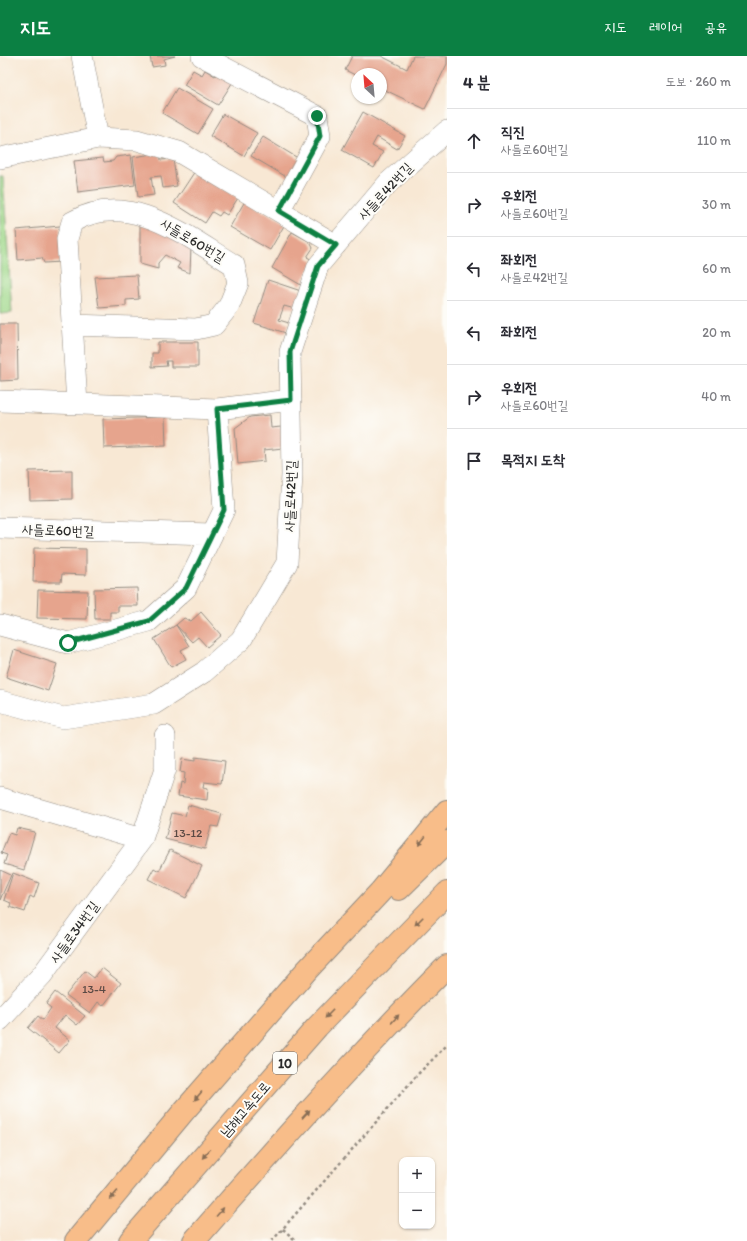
<!DOCTYPE html>
<html lang="ko">
<head>
<meta charset="utf-8">
<style>
  body { margin:0; font-family:Itim,"Poor Story",sans-serif; background:#f2f2f3; color:#2b2b33 }
  .controls { position:absolute; right:12px; bottom:12px; display:grid; overflow:hidden; border-radius:8px; box-shadow:0 1px 3px #0004 }
  .controls button { width:36px; height:36px; display:grid; place-items:center; padding:0; border:0; border-bottom:1px solid #e1e1e2; background:#fff; color:#2b2b33; font:20px sans-serif }
  .compass { position:absolute; left:351px; top:12px; width:36px; height:36px; border-radius:50%; background:#fff; box-shadow:0 1px 3px #0004; rotate:334deg }
  .stop { position:absolute; width:12px; height:12px; margin:-9px; border:3px solid #0b8043; border-radius:50%; background:#fff }
  .stop.end { background:#0b8043; border-color:#fff; box-shadow:0 1px 4px #0008 }
  .list { margin:0; padding:0; list-style:none }
  h2 { display:flex; justify-content:space-between; align-items:center; height:52px; margin:0; padding:0 16px; font-size:17px }
  h2 small { font-size:13px; font-weight:400; color:#7c7c81 }
  .list li { display:grid; grid-template-columns:26px 1fr auto; gap:12px; align-items:center; box-sizing:border-box; height:64px; padding:0 16px; border-top:1px solid #e1e1e2 }
  .list b { display:block; font-size:15px; white-space:nowrap }
  .list p { margin:0; font-size:13px; white-space:nowrap; color:#7c7c81 }
  .list em { font-size:13px; font-style:normal; color:#7c7c81 }
  .icon { flex:none; width:22px; height:22px; fill:none; stroke:currentColor; stroke-width:2; stroke-linecap:round; stroke-linejoin:round }
  .map { position:relative; flex:none; width:447px; height:1185px; overflow:hidden }
  header { display:flex; align-items:center; gap:24px; box-sizing:border-box; height:56px; padding:0 20px; background:#0b8043; color:#fff }
  header strong { font-size:19px }
  nav { display:flex; gap:22px; margin-inline-start:auto; font-size:14px }
  main { display:flex }
  aside { flex:1; background:#fff }
  .map>svg:first-child { display:block }
  .green { fill:#9fd88a; stroke:#65825a }
  .building { fill:#e6a48d }
  .lines { fill:none; stroke-linecap:round; stroke-linejoin:round }
  .minor-casing { stroke:#928a80; stroke-width:22 }
  .motorway-casing { stroke:#928a80; stroke-width:24 }
  .path { stroke:#928a80; stroke-width:2.5; stroke-dasharray:3 3; stroke-linecap:butt }
  .minor { stroke:#fff; stroke-width:21 }
  .motorway { stroke:#f8bd89; stroke-width:22 }
  .oneway { fill:#876d55 }
  .route { stroke:#0b8043; stroke-width:5 }
  .labels { text-anchor:middle; stroke-width:4; stroke-linejoin:round; paint-order:stroke }
  .number-label { font-size:12px; fill:#5a4944 }
  .shield { fill:#fdfcf7; stroke:#6a6a68; stroke-width:1 }
  .shield-label { font-size:13px; font-weight:bold; fill:#2b2b2b }
  .street-label { font-size:14px; fill:#2b2b2b; stroke:#fdfcf7 }
</style>
</head>
<body>
<header>
<strong>지도</strong>
<nav><a>지도</a><a>레이어</a><a>공유</a></nav>
</header>
<main>
<div class="map">
<svg width="447" height="1185" viewBox="0 0 447 1185">
  <rect width="100%" height="100%" fill="#fdfcf7"/>
  <filter id="ink" filterUnits="userSpaceOnUse"><feTurbulence type="fractalNoise" baseFrequency=".025" numOctaves="2"/><feDisplacementMap in="SourceGraphic" scale="8" xChannelSelector="R" yChannelSelector="G"/><feConvolveMatrix kernelMatrix="1 2 1 2 8 2 1 2 1" color-interpolation-filters="sRGB"/></filter>
  <filter id="wash" filterUnits="userSpaceOnUse"><feTurbulence type="fractalNoise" baseFrequency=".012" numOctaves="4" result="noise"/><feDisplacementMap in="SourceGraphic" scale="16" xChannelSelector="R" yChannelSelector="G"/><feGaussianBlur stdDeviation="0.9" result="paint"/><feColorMatrix in="noise" values="0 0 0 0 0 0 0 0 0 0 0 0 0 0 0 0 0 1.4 0 .05"/><feComposite in="paint" operator="in"/></filter>
  <g filter="url(#wash)">
    <rect width="100%" height="100%" fill="#f8e8d4"/>
    <!-- green -->
    <path class="green" d="M0 120H3L12 257 0 258Z"/>
    <g id="blocks">
      <!-- building -->
      <path class="building" d="M150 0H175L164 3 165 9 152 11Z
        M352 0H381L407 13 413 0H447V8L425 53 381 32V18H357V20L345 14Z
        M193 14 202 19 205 14 215 20 219 14 234 24 218 49 184 29Z
        M177 32 213 53 198 78 162 57Z
        M363 56 405 80 397 93 377 81 372 90 383 96 374 112 342 94Z
        M223 58 257 77 244 100 210 80Z
        M263 81 301 104 290 123 251 100Z
        M160 97 161 104 173 103 177 130 163 132 161 120 151 121 154 139 138 141 133 101Z
        M131 99 135 129 78 136 74 105 103 102 104 106 113 105 116 101Z
        M195 115 238 142 227 159 222 156 219 160 212 156 205 167 174 147Z
        M245 145 285 168 270 194 230 171Z
        M140 169 152 170 191 191 190 217 177 212 180 207 165 199 158 207V213L140 208Z
        M60 170 62 206 44 207 42 202 18 204 16 174Z
        M292 176 310 186 313 192 307 201 314 205 301 229 272 212Z
        M137 219 139 243 126 244V250L99 252 95 221Z
        M268 224 301 235 295 253 284 250 279 264 289 267 286 277 254 267Z
        M0 268H17L18 324 0 325Z
        M158 286H198V311H171V305H166L167 310 152 311V297H158Z
        M270 359 271 372 281 371 283 392 264 394 265 405 238 408 235 372 250 361Z
        M165 361 166 390 104 392 103 363Z
        M72 414V443L30 444 29 415Z
        M34 492 86 493V519L62 518 61 526H33Z
        M137 532 138 550H118V556H110V563H95L94 533Z
        M38 534 88 535 87 563 37 562Z
        M201 556 221 579 207 591 198 581 192 586 176 569 189 590 181 594 186 603 171 611 154 583 176 569 184 562 191 565Z
        M14 594 57 608 48 635 6 621Z
        M195 701 225 705 222 728 204 726 203 731 208 732 207 744 178 740 180 727 183 728 184 717 180 716 182 703 195 705Z
        M188 749 222 758 218 771 211 770 205 793 165 783 172 757 185 760Z
        M17 772 35 776 24 814 4 808 7 799 1 797 9 777 15 779Z
        M170 794 202 810 186 842 148 823 154 812 159 815Z
        M0 814 11 819 0 844Z
        M13 817 39 827 34 842 30 840 25 856 10 851 11 847 4 844Z
        M102 912 121 927 103 950 98 946 90 957 66 939 85 915 94 922Z
        M55 936 85 960 77 969 65 959 55 972 70 984 59 997 28 972 38 960 43 964 51 952 46 948Z"/>
    </g>
  </g>
  <g filter="url(#ink)">
    <use href="#blocks" fill-opacity="0" stroke="#928a80" stroke-width="1"/>
    <g class="lines">
      <defs>
        <path id="minor" d="M82 0 98 82
          M202 0 317 60 320 80 279 155
          M0 102 98 82 137 84 179 96 336 189
          M72 269 196 273 214 269 229 250 238 227 234 209C186 180 129 133 72 166L67 183 77 348
          M0 345 217 353 291 344
          M0 472 212 478
          M0 569 68 587 149 565 186 532 224 454 217 353
          M0 645 63 662 154 648 204 616 241 584 287 507 292 419 290 296 318 210 389 126 447 75
          M0 742 142 783
          M0 964 42 919 142 783 165 713V680"/>
        <path id="motorway" d="M399 833 447 786
          M76 1185 184 1055 307 914 381 835 447 755
          M130 1185 317 971 447 837
          M194 1185C276 1091 359 998 447 910"/>
      </defs>
      <!-- minor casing -->
      <use href="#minor" class="minor-casing"/>
      <!-- motorway casing -->
      <use href="#motorway" class="motorway-casing"/>
      <!-- path -->
      <path class="path" d="M283 1173 296 1185
        M272 1185 418 1018 447 989"/>
      <!-- minor -->
      <use href="#minor" class="minor"/>
      <!-- motorway -->
      <use href="#motorway" class="motorway"/>
    </g>
    <!-- one-way arrows -->
    <defs><path id="oneway-solid" d="M-6-.8H1V-3.2L6.5 0L1 3.2V.8H-6Z"/></defs>
    <g class="oneway">
      <use href="#oneway-solid" transform="translate(422 785) rotate(129)"/>
      <use href="#oneway-solid" transform="translate(419 865) rotate(135)"/>
      <use href="#oneway-solid" transform="translate(329 958) rotate(134)"/>
      <use href="#oneway-solid" transform="translate(395 963) rotate(-47)"/>
      <use href="#oneway-solid" transform="translate(198 1040) rotate(131)"/>
      <use href="#oneway-solid" transform="translate(306 1058) rotate(-47)"/>
      <use href="#oneway-solid" transform="translate(206 1098) rotate(131)"/>
      <use href="#oneway-solid" transform="translate(114 1139) rotate(130)"/>
      <use href="#oneway-solid" transform="translate(220 1156) rotate(-49)"/>
    </g>
  </g>
  <g class="lines" filter="url(#ink)">
    <!-- route -->
    <path class="route" d="M68 587 149 565 186 532 224 454 217 353 291 344 290 296 318 210 336 189 279 155 320 80 317 60"/>
  </g>
  <g class="labels">
    <!-- number labels -->
    <g class="number-label">
      <text x="188" y="781">13-12</text>
      <text x="94" y="937">13-4</text>
    </g>
    <!-- shield labels -->
    <rect class="shield" x="273" y="996" width="24" height="22" rx="3"/>
    <g class="shield-label">
      <text x="285" y="1012">10</text>
    </g>
    <!-- street labels -->
    <g class="street-label">
      <text transform="translate(385 135) rotate(-47)" y="5">사들로42번길</text>
      <text transform="translate(193 184) rotate(31)" y="5">사들로60번길</text>
      <text transform="translate(290 440) rotate(-88)" y="5">사들로42번길</text>
      <text transform="translate(58 474) rotate(2)" y="5">사들로60번길</text>
      <text transform="translate(74 876) rotate(-54)" y="5">사들로34번길</text>
      <text transform="translate(245 1053) rotate(-49)" y="5">남해고속도로</text>
    </g>
  </g>
</svg>
<div class="controls">
<button>+</button>
<button>−</button>
</div>
<svg class="compass" viewBox="-18 -18 36 36"><path d="M0-13l5 13h-10z" fill="#e53935"/><path d="M0 13l5-13h-10z" fill="#7c7c81"/></svg>
<div class="stop" style="left:68px;top:587px"></div>
<div class="stop end" style="left:317px;top:60px"></div>
</div>
<aside>
<h2>4 분<small>도보 · 260 m</small></h2>
<ul class="list">
<li><svg class="icon" aria-label="ahead" viewBox="0 0 24 24"><path d="M12 20V5M6 11l6-6 6 6"/></svg><div><b>직진</b><p>사들로60번길</p></div><em>110 m</em></li>
<li><svg class="icon" aria-label="right" viewBox="0 0 24 24"><path d="M7 20v-9h11M14 6l5 5-5 5"/></svg><div><b>우회전</b><p>사들로60번길</p></div><em>30 m</em></li>
<li><svg class="icon" aria-label="left" viewBox="0 0 24 24"><path d="M17 20v-9H6M10 6l-5 5 5 5"/></svg><div><b>좌회전</b><p>사들로42번길</p></div><em>60 m</em></li>
<li><svg class="icon" aria-label="left" viewBox="0 0 24 24"><path d="M17 20v-9H6M10 6l-5 5 5 5"/></svg><div><b>좌회전</b></div><em>20 m</em></li>
<li><svg class="icon" aria-label="right" viewBox="0 0 24 24"><path d="M7 20v-9h11M14 6l5 5-5 5"/></svg><div><b>우회전</b><p>사들로60번길</p></div><em>40 m</em></li>
<li><svg class="icon" aria-label="arrive" viewBox="0 0 24 24"><path d="M6 21V4h12l-3 4 3 4H6"/></svg><div><b>목적지 도착</b></div></li>
</ul>
</aside>
</main>
</body>
</html>
